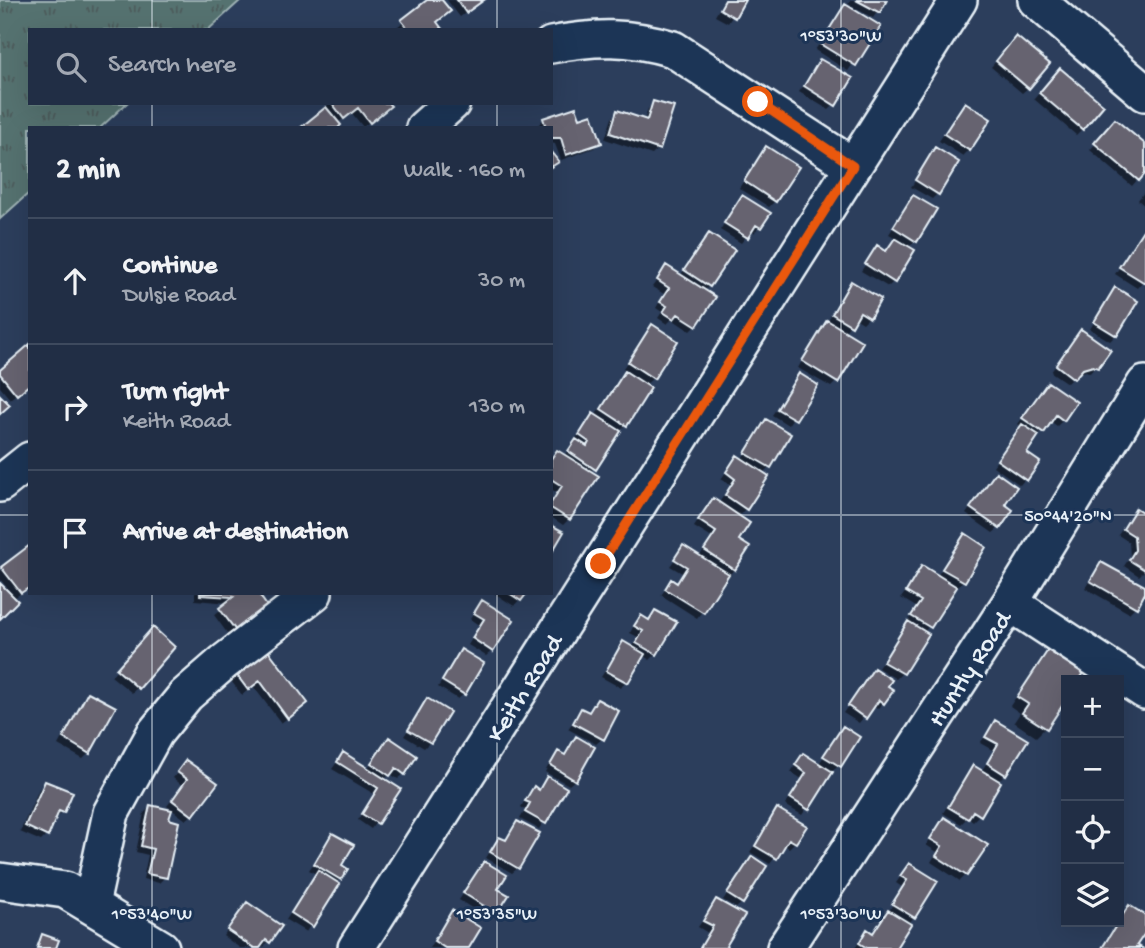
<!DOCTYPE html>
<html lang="en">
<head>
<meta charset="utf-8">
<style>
  body { margin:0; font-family:"Gochi Hand",sans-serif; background:#29364c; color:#f1f3f6 }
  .controls { position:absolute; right:21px; bottom:21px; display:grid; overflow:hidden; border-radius:0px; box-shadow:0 7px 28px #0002 }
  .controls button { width:63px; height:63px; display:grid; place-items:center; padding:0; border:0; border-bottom:2px solid #3e4a5e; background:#212e45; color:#f1f3f6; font:35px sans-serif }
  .stop { position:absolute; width:21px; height:21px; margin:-16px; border:5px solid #ea580c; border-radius:50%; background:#fff }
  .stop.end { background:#ea580c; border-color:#fff; box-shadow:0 2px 7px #0008 }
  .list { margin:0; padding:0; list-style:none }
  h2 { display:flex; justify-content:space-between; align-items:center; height:91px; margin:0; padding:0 28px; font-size:30px }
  h2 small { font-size:23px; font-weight:400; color:#a2a8b3 }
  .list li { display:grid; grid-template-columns:46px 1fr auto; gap:21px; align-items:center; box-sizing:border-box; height:126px; padding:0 28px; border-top:2px solid #3e4a5e }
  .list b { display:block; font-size:26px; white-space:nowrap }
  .list p { margin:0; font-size:23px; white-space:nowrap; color:#a2a8b3 }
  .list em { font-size:23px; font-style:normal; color:#a2a8b3 }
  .icon { flex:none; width:38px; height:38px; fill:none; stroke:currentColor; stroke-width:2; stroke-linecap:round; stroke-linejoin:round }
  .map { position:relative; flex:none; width:1145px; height:948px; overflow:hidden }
  .search { position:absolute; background:#212e45; box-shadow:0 7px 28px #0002; left:28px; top:28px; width:525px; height:77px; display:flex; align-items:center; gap:18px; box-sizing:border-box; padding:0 24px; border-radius:0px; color:#a2a8b3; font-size:26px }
  .panel { position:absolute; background:#212e45; box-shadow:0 7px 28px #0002; left:28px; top:126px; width:525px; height:469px; border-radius:0px }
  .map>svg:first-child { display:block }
  .grass { fill:url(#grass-tufts); stroke:#9eb2b4; stroke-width:2 }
  .shadow { fill:#0007 }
  .building { fill:#666370; stroke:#e8f1f8; stroke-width:2 }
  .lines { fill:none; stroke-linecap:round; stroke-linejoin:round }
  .minor-casing { stroke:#e8f1f8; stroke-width:40 }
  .minor { stroke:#1d3557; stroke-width:35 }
  .route { stroke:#ea580c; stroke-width:9 }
  .ticks { fill:none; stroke:#e8f1f8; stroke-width:2; stroke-opacity:0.45 }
  .labels { text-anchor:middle; stroke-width:6; stroke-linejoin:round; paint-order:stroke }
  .street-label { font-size:26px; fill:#e8f1f8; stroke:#1d3557 }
  .ticks-label { font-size:18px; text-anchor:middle; fill:#e8f1f8; stroke:#1d3557; stroke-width:6; stroke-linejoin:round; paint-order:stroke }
</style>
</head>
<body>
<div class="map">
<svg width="1145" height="948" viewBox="0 0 1145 948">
  <defs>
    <pattern id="grass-tufts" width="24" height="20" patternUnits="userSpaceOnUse" patternTransform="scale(1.75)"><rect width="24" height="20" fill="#557270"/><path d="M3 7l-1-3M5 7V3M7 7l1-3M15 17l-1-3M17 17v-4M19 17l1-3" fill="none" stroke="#4d5b5b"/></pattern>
  </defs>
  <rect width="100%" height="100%" fill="#2c3e5c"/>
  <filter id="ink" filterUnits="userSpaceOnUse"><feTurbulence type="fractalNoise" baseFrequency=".0143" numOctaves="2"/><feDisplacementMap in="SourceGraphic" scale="14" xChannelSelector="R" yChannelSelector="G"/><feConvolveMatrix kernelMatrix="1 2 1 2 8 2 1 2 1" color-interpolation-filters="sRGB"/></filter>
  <g filter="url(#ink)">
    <!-- grass -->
    <path class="grass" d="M0 0H241L208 30H30V103H127L100 128H30V192L0 219Z"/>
    <!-- shadow -->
    <path class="shadow" d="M430 0H440L435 23 441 30H399L397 27 403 22Z
      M447 0H483L460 17Z
      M724 0H743L728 23 715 16Z
      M851 0H885L873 18 848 4Z
      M845 6 878 27 848 71 815 50Z
      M1011 44 1028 88 1022 93 991 67Z
      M821 61 835 104 829 110 799 92Z
      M1054 76 1082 129 1076 135 1034 99Z
      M329 103H386L382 112 363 127 351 112 337 124 325 108Z
      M654 103 658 149 652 155 605 139 612 118 618 112 644 121 648 109Z
      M965 104 969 150 963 156 939 141Z
      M543 120 579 121 600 143 594 148 561 160 555 144 551 143V128H538V125Z
      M1110 127 1145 146V171L1132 186 1090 150Z
      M936 150 937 194 932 199 911 187Z
      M761 154 775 201 769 207 739 188Z
      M1145 191V206L1138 200Z
      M742 197 768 213 759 227 754 233 751 231 741 243 720 230Z
      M913 197 915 241 908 248 894 281 888 287 861 271 877 248 885 252 896 238 889 234Z
      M1143 232 1145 233V279L1137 288 1115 274Z
      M709 235V286L704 291 696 325 690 331 672 319 667 324 658 318 662 312 656 308 664 294 652 287 667 267 680 276Z
      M851 284 869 317 863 323 855 318 844 333 837 381 831 387 798 368 821 328 828 321 845 289Z
      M1115 289 1116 335 1110 341 1090 329Z
      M652 326 653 378 644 386 625 425 590 473 569 519 563 525 551 517V502L557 493 551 489V458L557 452 564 456 588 421 594 415 595 416 620 379 628 371 623 368Z
      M1075 337 1108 351 1090 373 1086 371 1076 374 1067 383 1051 372Z
      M0 372 30 383 10 399 0 387Z
      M799 375 815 385 788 425 772 415Z
      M1048 384 1063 420 1057 426 1050 421 1024 453 1025 479 1020 485 993 466 1022 427 1018 424Z
      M766 421 769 467 762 474 745 509 738 517 734 569 697 618 661 595 671 582 676 584 682 573 670 566 683 548 699 557 712 538 694 527 708 506 718 504 731 485 721 479 737 457 741 460Z
      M990 480 1002 504 999 528 993 533 966 514Z
      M1136 510 1145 516V570L1139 576 1124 566 1130 557 1129 542 1118 535Z
      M965 536 963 581 957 587 955 585 924 633 926 634 902 673 896 679 878 668 908 624 907 623 916 607 901 598 923 568 937 576Z
      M30 547V586L13 599 0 617V585L9 595 11 593 0 579V571Z
      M1101 564 1145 588 1135 607 1129 613 1085 588Z
      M195 593H255L267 609 230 637 214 615 229 603 195 600Z
      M494 593H525L514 606Z
      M482 602 492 651 486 656 468 645 480 626 470 619Z
      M656 612V654L650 660 642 655 621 688 601 677 623 643 632 648 638 637 630 633 635 623 641 618 648 621Z
      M147 635 173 647 132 693 111 676Z
      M267 652 300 709 281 723 253 686 242 695 231 681Z
      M461 652 464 694 458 699 438 687Z
      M1049 652 1082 673 1077 680H1066V697L1045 728 1036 737 1014 722 1020 713 1010 706 1040 661Z
      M874 670 883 703 877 709 873 706 859 723 843 713Z
      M88 695 89 753 83 759 58 745 83 700Z
      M428 700 430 742 424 748 404 736Z
      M597 701 602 739 596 744 568 729 581 710 587 713Z
      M996 722 1025 740 1005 774 997 782 979 815 973 821 968 817 961 824 943 813 967 773 973 768 981 772 994 751 980 743Z
      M843 728 858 737 839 766 832 771 802 815 785 805 802 779 791 772 798 761 818 765Z
      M576 738 575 780 569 785 545 772 552 759 558 753 564 756Z
      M389 740 404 774 398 779 390 774 384 780 399 789 371 829 358 820 374 794 332 769 343 754 367 769Z
      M186 762 192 815 186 820 167 806 183 786 173 778Z
      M547 779 565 789 539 829 520 819 525 810 521 807 528 794 534 788 538 791Z
      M45 783 62 812 57 818 54 817 46 836 41 841 20 832 39 789Z
      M150 807 165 877 159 883 143 879 148 855 136 852 144 813Z
      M778 810 795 842 789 848 784 845 770 864 750 852Z
      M945 819 966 875 960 881 931 862 937 852 926 845Z
      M518 823V868L512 873 486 858 494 845 500 839 504 842Z
      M333 835 340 878 306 932 286 920 316 874 309 870Z
      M752 858 742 903 736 908 723 900Z
      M484 863 496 889 506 896 489 919 459 900Z
      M909 865 914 917 908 924 894 948H855L867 931 872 934 889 911 902 887 896 883Z
      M716 901 723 948H699L708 933 698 927Z
      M247 904 268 942 263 948 260 946 258 948H240L223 936Z
      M453 913 467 948H429L447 918Z"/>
    <!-- building -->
    <path class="building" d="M427 0H442L451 11 437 22 443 30H409L401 20Z
      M457 0H484L466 13Z
      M725 0H745L735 18 720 9Z
      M856 0H887L880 13Z
      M845 4 881 26 856 66 820 44Z
      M1016 36 1050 64 1029 89 996 61Z
      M820 59 853 78 836 106 804 86Z
      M1060 68 1104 105 1083 130 1039 93Z
      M653 101 674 107 660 150 610 133 617 110 647 120Z
      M965 102 991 119 970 151 944 134Z
      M332 103H388L391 106 370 123 358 108 344 119Z
      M326 107 341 125 338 128H300Z
      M576 107 580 118 592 114 602 143 566 155 561 138H551V128H546L543 118Z
      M1115 119 1145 144V174L1139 181 1094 143Z
      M766 146 799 167 776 202 744 181Z
      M935 147 959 162 939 195 915 180Z
      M551 152 559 162 551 167Z
      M742 195 771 213 761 228 756 225 748 238 724 223Z
      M913 195 937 209 917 242 893 227Z
      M1143 230 1145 231V283L1119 267Z
      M709 233 735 250 710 287 684 270Z
      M895 238 915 250 895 283 865 264 877 245 886 251Z
      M666 265 716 297 697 326 678 314 674 319 663 312 667 306 660 302 669 288 657 280Z
      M851 281 881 299 870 318 860 312 852 326 832 314Z
      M1115 287 1138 301 1117 336 1094 322Z
      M827 320 863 342 838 383 802 361Z
      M652 324 678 341 654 379 628 362Z
      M1081 329 1111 350 1098 368 1093 366 1083 369 1074 379 1056 365Z
      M30 344V384L17 395 0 374V370Z
      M625 371 651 388 627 426 601 409Z
      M799 373 818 385 796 420 777 409Z
      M1048 382 1077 402 1064 421 1056 415 1044 433 1022 418Z
      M0 395 10 405 0 414Z
      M593 413 621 431 596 470 568 451 576 439 587 446 589 442 579 435Z
      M766 419 791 434 771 468 745 453Z
      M1022 424 1039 435 1027 453 1040 462 1027 481 997 460Z
      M557 450 599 476 570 520 551 508V503L562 486 551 479V459Z
      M737 455 769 476 747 510 725 495 735 479 726 472Z
      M996 472 1017 487 1005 504 1013 510 1000 529 970 508Z
      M713 498 750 523 739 540 750 547 735 570 704 550 716 532 698 520Z
      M1136 508 1145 514V570L1129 560 1135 550 1134 536 1123 529Z
      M551 525 564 532 551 554Z
      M965 533 986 547 965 582 942 569Z
      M30 545V587L21 593 1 567Z
      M683 545 729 574 704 613 665 589 671 579 677 583 687 567 674 559Z
      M1101 562 1145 586V593L1137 608 1090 581Z
      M922 565 957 587 931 628 911 616 921 601 906 592Z
      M0 583 18 601 0 619Z
      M200 593H258L269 609 237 632 219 608 233 597 200 595Z
      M509 593H527L521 601Z
      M482 600 514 620 493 652 472 638 484 619 474 613Z
      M655 610 677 622 657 655 636 643 643 631 634 626 641 615 649 620Z
      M908 621 929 634 904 674 883 662Z
      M153 627 175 647 139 689 116 669Z
      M623 641 645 654 628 683 606 671Z
      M461 649 484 663 465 695 442 681Z
      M268 650 308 703 288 719 260 681 248 690 236 674Z
      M1048 650 1084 673 1079 680H1066V700L1047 729 1022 713 1028 704 1017 697Z
      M874 668 892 680 888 686 894 690 884 704 879 700 866 719 848 706Z
      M88 692 116 707 90 754 63 738Z
      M427 698 450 712 431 743 408 730Z
      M597 699 619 711 604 740 573 723 581 708 589 712Z
      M995 720 1028 740 1006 775 987 763 998 744 985 737Z
      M843 726 860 737 841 767 823 756Z
      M576 736 595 747 576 781 550 765 558 751 565 755Z
      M389 737 417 756 405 775 396 768 390 776 371 763Z
      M343 752 401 789 378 824 362 814 378 788 337 762Z
      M803 753 833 772 809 810 790 798 806 773 795 765Z
      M186 760 218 783 193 816 172 800 187 779 177 772Z
      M973 765 1001 782 981 816 973 811 968 819 948 807Z
      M547 776 567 788 546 824 525 812 530 803 525 801 534 786 539 790Z
      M45 781 73 792 64 813 59 811 48 837 25 826Z
      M150 805 172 810 169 819 179 822 167 878 147 874 153 849 141 846Z
      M777 808 807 826 796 843 789 839 777 859 755 846Z
      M944 817 988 845 967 876 936 856 942 846 930 839Z
      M517 821 540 833 519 869 490 852 499 837 506 840Z
      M332 833 354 845 342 865 348 869 341 880 314 864Z
      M752 856 767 866 743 904 727 894Z
      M484 861 507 875 498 889 509 895 497 914 463 893Z
      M909 863 938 881 915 918 892 904 907 880 900 876Z
      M318 870 340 884 313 927 291 913Z
      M716 899 745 915 725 948H700L713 926 703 921Z
      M247 902 282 926 270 943 266 940 260 948H254L227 930Z
      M1129 905 1145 915V933L1137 945 1142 948H1102Z
      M452 910 481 928 469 948H445L434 941Z
      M888 910 911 924 896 948H867L859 943 867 929 873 933Z
      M42 934 59 940 56 948H37Z"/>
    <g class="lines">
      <defs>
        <path id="minor" d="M1036 0 1145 93
          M551 45C596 36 629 36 673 49L853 166
          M424 128 452 103
          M0 484 30 460
          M1010 603 1145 691
          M0 881 65 890 161 948
          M91 905 111 813 155 733 186 695 224 662 314 593
          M356 948 959 0
          M785 948 1010 603 1145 384"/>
      </defs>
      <!-- minor casing -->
      <use href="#minor" class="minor-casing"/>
      <!-- minor -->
      <use href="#minor" class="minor"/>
    </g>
  </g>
  <g class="lines" filter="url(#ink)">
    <!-- route -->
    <path class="route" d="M601 564 853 166 758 102"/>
  </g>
  <!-- ticks -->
  <path class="ticks" d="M152 0V30M497 0V30M841 0V948M152 103V128M497 103V128M0 515H30M551 515H1145M152 593V948M497 593V948"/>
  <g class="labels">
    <!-- street labels -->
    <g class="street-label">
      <text transform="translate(968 668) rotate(-57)" y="9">Huntly Road</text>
      <text transform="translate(523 687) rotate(-58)" y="9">Keith Road</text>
    </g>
  </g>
  <g class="ticks-label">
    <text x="841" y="41">1°53'30"W</text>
    <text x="1068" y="521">50°44'20"N</text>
    <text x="152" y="919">1°53'40"W</text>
    <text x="497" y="919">1°53'35"W</text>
    <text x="841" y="919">1°53'30"W</text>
  </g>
</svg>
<div class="controls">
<button>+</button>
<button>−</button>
<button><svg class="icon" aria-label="locate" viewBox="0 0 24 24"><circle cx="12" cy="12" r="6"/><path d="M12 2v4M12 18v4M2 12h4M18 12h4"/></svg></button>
<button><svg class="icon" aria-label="layers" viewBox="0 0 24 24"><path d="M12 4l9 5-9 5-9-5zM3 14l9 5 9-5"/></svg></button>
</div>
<div class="stop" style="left:758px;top:102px"></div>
<div class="stop end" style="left:601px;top:564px"></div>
<div class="search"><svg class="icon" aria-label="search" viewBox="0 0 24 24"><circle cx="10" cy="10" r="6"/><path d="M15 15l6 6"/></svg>Search here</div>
<section class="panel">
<h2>2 min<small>Walk · 160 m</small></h2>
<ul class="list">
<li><svg class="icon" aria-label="ahead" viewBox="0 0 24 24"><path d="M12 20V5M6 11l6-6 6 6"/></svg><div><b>Continue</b><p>Dulsie Road</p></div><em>30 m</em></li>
<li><svg class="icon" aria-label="right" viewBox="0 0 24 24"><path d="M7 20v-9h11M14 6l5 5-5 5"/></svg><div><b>Turn right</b><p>Keith Road</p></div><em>130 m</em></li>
<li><svg class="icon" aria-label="arrive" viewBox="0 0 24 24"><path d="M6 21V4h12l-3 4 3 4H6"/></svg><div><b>Arrive at destination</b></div></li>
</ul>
</section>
</div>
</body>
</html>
